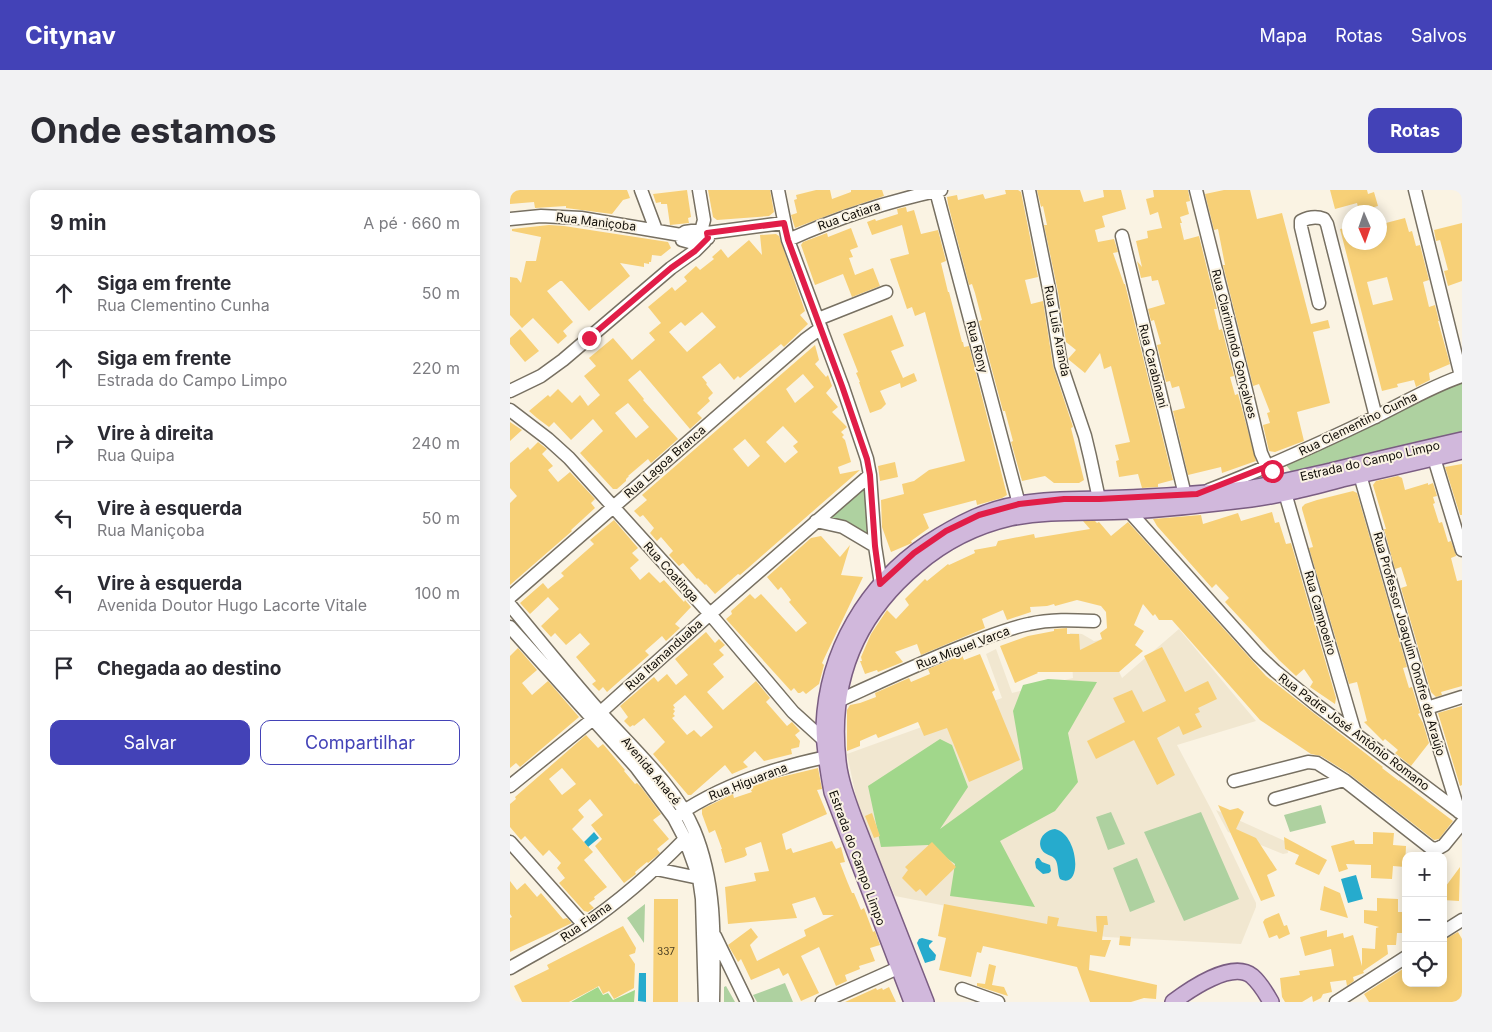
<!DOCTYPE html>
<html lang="pt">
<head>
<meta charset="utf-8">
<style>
  body { margin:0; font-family:Inter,sans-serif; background:#f2f2f3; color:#2b2b33 }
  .controls { position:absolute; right:15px; bottom:15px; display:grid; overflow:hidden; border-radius:10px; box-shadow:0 2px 12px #0003 }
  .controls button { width:45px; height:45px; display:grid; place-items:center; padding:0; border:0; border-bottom:1px solid #e1e1e2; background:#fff; color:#2b2b33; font:25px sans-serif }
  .compass { position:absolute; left:832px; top:15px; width:45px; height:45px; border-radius:50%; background:#fff; box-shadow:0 2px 12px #0003; rotate:178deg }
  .stop { position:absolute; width:15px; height:15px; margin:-11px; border:4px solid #e11d48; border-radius:50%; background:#fff }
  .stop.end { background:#e11d48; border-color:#fff; box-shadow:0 1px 5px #0008 }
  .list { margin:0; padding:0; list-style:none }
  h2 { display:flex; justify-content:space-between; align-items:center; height:65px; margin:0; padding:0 20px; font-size:21px }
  h2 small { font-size:16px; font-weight:400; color:#7c7c81 }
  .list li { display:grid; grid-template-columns:32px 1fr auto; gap:15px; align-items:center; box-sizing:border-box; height:75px; padding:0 20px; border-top:1px solid #e1e1e2 }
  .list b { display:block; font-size:19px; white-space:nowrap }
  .list p { margin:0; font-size:16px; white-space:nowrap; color:#7c7c81 }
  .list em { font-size:16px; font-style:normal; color:#7c7c81 }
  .actions { display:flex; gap:10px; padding:15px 20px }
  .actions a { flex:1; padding:11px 0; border:1px solid #4342b7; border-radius:10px; text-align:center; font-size:18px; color:#4342b7 }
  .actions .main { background:#4342b7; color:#fff }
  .icon { flex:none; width:28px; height:28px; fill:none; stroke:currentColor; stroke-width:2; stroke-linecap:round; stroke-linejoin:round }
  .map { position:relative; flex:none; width:952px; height:812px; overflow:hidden; border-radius:10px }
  header { display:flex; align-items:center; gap:30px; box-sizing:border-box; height:70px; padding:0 25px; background:#4342b7; color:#fff }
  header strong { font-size:24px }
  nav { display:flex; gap:28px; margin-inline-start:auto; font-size:18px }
  .intro { display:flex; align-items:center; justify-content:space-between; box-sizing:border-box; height:120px; padding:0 30px }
  h1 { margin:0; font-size:35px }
  .button { padding:12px 22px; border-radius:10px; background:#4342b7; color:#fff; font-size:18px; font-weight:700 }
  main { display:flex; gap:30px; padding:0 30px }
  aside { flex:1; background:#fff; border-radius:10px; box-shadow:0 2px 12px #0003 }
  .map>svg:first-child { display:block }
  .built { fill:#f1e7d0 }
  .green { fill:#aed1a0 }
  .forest { fill:#a1d78b }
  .water { fill:#26abcd }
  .building { fill:#f7d077; fill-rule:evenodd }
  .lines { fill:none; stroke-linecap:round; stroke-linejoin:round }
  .minor-casing { stroke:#777062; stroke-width:15 }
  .major-casing { stroke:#7a5d82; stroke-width:18 }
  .minor { stroke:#fff; stroke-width:12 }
  .major { stroke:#d1b8dc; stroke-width:15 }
  .route { stroke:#e11d48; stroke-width:6 }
  .labels { text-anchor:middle; stroke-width:4; stroke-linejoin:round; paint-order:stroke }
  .number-label { font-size:10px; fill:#493d23 }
  .street-label { font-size:12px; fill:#0f0c07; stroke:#faf3e3 }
</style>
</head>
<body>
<header>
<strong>Citynav</strong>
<nav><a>Mapa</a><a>Rotas</a><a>Salvos</a></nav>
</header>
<div class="intro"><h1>Onde estamos</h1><a class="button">Rotas</a></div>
<main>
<aside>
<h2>9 min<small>A pé · 660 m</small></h2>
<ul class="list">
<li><svg class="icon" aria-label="ahead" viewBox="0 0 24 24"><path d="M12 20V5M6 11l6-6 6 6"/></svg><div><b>Siga em frente</b><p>Rua Clementino Cunha</p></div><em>50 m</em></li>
<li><svg class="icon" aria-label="ahead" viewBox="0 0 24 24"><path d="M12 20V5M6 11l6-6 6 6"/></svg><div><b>Siga em frente</b><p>Estrada do Campo Limpo</p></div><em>220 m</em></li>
<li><svg class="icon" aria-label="right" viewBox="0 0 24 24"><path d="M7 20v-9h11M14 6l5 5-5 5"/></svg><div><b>Vire à direita</b><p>Rua Quipa</p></div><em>240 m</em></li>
<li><svg class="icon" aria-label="left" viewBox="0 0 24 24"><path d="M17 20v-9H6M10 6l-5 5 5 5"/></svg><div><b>Vire à esquerda</b><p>Rua Maniçoba</p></div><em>50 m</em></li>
<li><svg class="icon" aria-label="left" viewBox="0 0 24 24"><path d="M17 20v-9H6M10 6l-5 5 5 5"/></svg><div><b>Vire à esquerda</b><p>Avenida Doutor Hugo Lacorte Vitale</p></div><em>100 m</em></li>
<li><svg class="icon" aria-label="arrive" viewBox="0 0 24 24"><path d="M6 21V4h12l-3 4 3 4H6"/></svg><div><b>Chegada ao destino</b></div></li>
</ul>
<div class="actions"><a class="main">Salvar</a><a>Compartilhar</a></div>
</aside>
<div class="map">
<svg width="952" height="812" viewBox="0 0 952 812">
  <rect width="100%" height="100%" fill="#faf3e3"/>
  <!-- built -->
  <path class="built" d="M669 439 746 531 667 555 702 621 746 713V717L731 754 596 747 385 706 349 621 337 564 492 508 476 464 486 459 502 503 563 488 560 443 572 444 584 451 594 449 612 488Z
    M706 620 777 652 778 663 773 664 718 642Z"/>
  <!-- green -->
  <path class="green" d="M952 188V246L787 289 772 270Z
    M359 289 363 353 314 326Z
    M811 615 816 633 780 642 774 625Z
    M601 622 615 654 598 660 586 627Z
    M691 622 729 709 674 731 634 642Z
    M627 668 645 712 620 722 603 678Z
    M135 714 134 753 117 728Z
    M275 793 283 812H247L243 805Z
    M216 796 225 812H214V797Z"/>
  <!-- forest -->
  <path class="forest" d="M538 489 587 492 558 543 568 592 545 621 490 651 525 717 440 706 445 674 418 655 371 657 358 596 430 549 442 555 458 597 430 639 513 579 503 521 513 495Z
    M88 797 93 805 98 803 103 810 125 800 124 812H61Z"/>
  <!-- water -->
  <path class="water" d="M545 639C569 644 573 701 550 689 547 683 549 675 545 669 542 665 535 665 532 660 526 650 535 640 545 639Z
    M84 642 89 648 78 657 74 652Z
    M527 668H529L532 672 540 675 541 681 539 683 533 684 526 678 525 672Z
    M846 685 853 709 838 713 831 689Z
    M412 748 423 751 419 755V757L426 765 425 770 415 773 407 753 409 749Z
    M129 783H136V812L128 811Z"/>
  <!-- building -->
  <path class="building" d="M0 0H117L120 8 113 10 102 24 56 18V16L25 18 24 12 0 14Z
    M177 0 181 27 178 28 179 33 160 35 157 14H151V12L146 13 143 4Z
    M198 0H260L264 22 259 26 207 30 203 27Z
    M306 0H320L322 9 341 2V0H372L374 6 332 20 285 38 281 25 287 23 284 10 287 9 286 5Z
    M495 0H508L511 2 528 87 515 90 521 114 533 111 543 176 563 237 561 238 574 290 569 293H544L535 286 512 291 501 252 503 251 495 221H493L469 131 472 130 465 103 462 94 459 95 438 14 437 7 447 5 448 10 473 4 475 9 496 4Z
    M527 0H570L574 12 594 7 593 0H611L616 19 592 26 595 37 585 40 588 52 604 49 608 62 603 63 614 94H615L663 290 648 294V297L632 298 628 284 609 287 606 271 609 270 605 255 620 252 601 176 594 179 590 163 575 183 558 169 566 160 556 152 548 102 534 35H537L533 16 531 17Z
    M643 0H678L680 11 676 12 679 24 670 27 672 33H670L674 50 689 46 707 119H704L709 140 712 139 724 186 720 187 725 205 728 204 746 271 712 283 711 277 678 285 663 221 675 218 669 196 662 198 660 191 656 192 647 155 651 154 644 130 641 131 638 119 655 114 648 90 642 91 641 86 631 88 627 71 632 77 626 51 638 48 637 41 652 38 648 22 640 25 636 9 644 7Z
    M714 0H740L747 29 772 23 801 134 818 130 820 138 803 142 820 213 787 222 794 251 765 262 759 261 753 235 760 233 757 223 760 222 749 194 743 196 713 75H715L708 39 704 40 695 4Z
    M820 0H857L858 4 864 2 868 16 849 21 847 13 825 19Z
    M396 17 397 22 404 20 411 44 428 40 436 71 431 73 438 102H439L452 152H453L454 157 459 156 497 305 492 308 467 315 466 310 413 324 419 338 401 351 402 353 381 362 372 337 371 310 394 304 392 294 404 291 419 280 455 271 415 122 405 126 402 117 397 119 380 69 399 64 392 35 362 45 357 32 365 29 366 31 388 24 387 19Z
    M895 28 899 42 902 41 906 56 910 55 919 90 913 92 919 117 925 115 929 131H928L940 174 919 183 920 190 906 197 904 190 887 194 888 197 872 201 830 39 840 37V52H870V49L875 47 872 34ZM877 87 883 110 863 115 857 92Z
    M952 33V91L938 96 934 81 938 80 930 50 926 51 924 40Z
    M39 35 54 36 158 52 161 58 151 66 142 65 141 72H139V74L134 73V77L110 73 120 86 79 121 52 91H50L37 101 63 132 53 141 57 146 48 154 23 128 12 138 0 125V87L7 88 11 93 16 71H26L31 47 2 41V39Z
    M341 38 348 57 340 60 343 67 339 68 345 85 363 78 370 96 342 107 333 84 305 95 291 55 293 52 317 43 318 47Z
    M266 44 269 46 295 121 290 125 298 134 274 157 271 154 230 188 228 186 224 190 210 173 192 187 197 193 196 194 203 203 198 208 200 211 187 223 192 228 180 239 130 180 118 190 134 209 133 210 168 249 141 273 138 269 118 286H119L116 289V291L107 299H103L70 263 93 241 83 229 61 250 44 232 39 237 27 228 19 221 38 205 40 207 48 199 62 213 70 205 78 216 90 205 74 186 86 176 79 168 103 148 122 170 145 150 139 143 151 133 138 117 162 97 165 101 177 91 174 87 186 76 190 80 204 69 202 67 211 59 218 68 239 50 252 65 250 45ZM192 122 206 137 177 162 159 142 171 132 175 136ZM118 213 139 237 126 248 105 223Z
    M382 125 394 156 381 161 393 188 404 183 407 191 391 198 390 193 370 201 376 214 371 219 360 223 349 192H350L346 183 348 182 333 144Z
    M10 139 29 161 15 172 0 154V148Z
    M305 155 309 170 305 174 316 187 318 185 322 196 316 203 328 217 322 222 337 237 331 242 334 245 332 247 335 250 341 272 328 277 330 284 350 280 230 385 228 384 205 404 196 394 195 395 188 388 187 389 173 373 169 376 159 365 163 361 151 347 147 351 140 343 144 338 133 325 130 327 124 321 137 310 132 305ZM293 184 304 197 285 213 276 199ZM273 236 288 252 283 256 288 262 275 273 256 252ZM235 249 250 266 238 277 223 259Z
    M0 232 12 240 0 251Z
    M28 252 37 259 32 264 43 276 38 280 48 292 60 282 85 309 81 313 85 318 61 340 62 341 0 395V313L7 306 0 298V273L18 257 20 260Z
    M385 272 388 287 370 291 368 276Z
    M952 274V325H950L935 277Z
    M888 286 892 288 895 300 918 293V295L923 293 927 306 923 307 925 313 923 314 929 333 932 332 938 352 941 351 946 365V366L941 368 947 391 952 390V496L931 502 932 505 926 507 921 502 891 398 897 396 891 377 885 379 874 339H876L863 295 866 291Z
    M843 301 847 303 897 477 893 478 899 498 902 497 910 523 908 524 913 533 919 553 901 576 885 563 888 560 875 549 873 551 854 532 857 531 847 492 839 494 799 358 803 357 792 319V317L795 314 807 310Z
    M762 322 765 333 769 332 776 354 781 353 826 508 825 514 800 497 803 492 794 479 786 486 769 470 715 412 719 408 706 394 702 398 647 336 643 329 691 325 693 334 728 323 731 331Z
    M104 330 128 358 122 363 129 370 120 378 130 390 139 382 150 393 154 390 174 412 175 410 181 417 165 434 170 438 156 451 152 446 135 461 139 465 97 502 93 497 89 501 82 494 86 491 66 467 80 454 70 443 56 455 45 443 41 447 31 436 49 419 38 407 20 424 10 413 33 393 38 399 54 386 51 383 84 354 80 350Z
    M573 331H585L587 333 589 332 601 346 618 332 756 486 873 577 872 578 889 591V590L943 631 929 649 924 650 838 583 811 566 801 564 750 530 662 430H649L645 424 643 426 633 414 624 435 634 441 625 455 633 461 609 482H527L528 483 505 493 490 456 518 446 544 441V439L557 438V444H569L570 460 592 449 590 443 597 438 596 422 591 416 567 410 545 416 544 414 537 416 520 417 521 422 497 430 493 420 472 429 475 438 411 465 407 454 385 462 393 472 368 482 367 480 355 484 350 471H352L351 467 361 444 377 420 386 429 399 415 395 409 415 389 417 391 438 374 439 375 465 363 464 360 486 356 488 351 524 344 525 348 580 339Z
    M311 346 330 367 340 355 331 385 353 387 312 473 314 475 309 494 296 504 293 501 290 503H288L284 498 281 501 216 429 222 424 221 421 240 404 245 409 251 404 286 442 297 433 279 412 281 410 271 397 268 400 257 387 301 348Z
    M196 442 205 453 209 449 215 455 209 460 214 465 203 474 214 487 197 502 213 520 246 491 260 508 256 512 277 536 282 532 290 541 285 545 290 551 289 557 281 559 282 564 254 571 245 561 233 572 238 577 222 584 215 575 181 605H178L143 564 155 552 134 528 124 536 123 535 120 537 114 531 118 527 110 516 144 487 148 492 157 484 166 495 178 485 165 469ZM175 505 203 537 191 547 184 540 177 545 162 528 165 526 163 524 165 521 163 519 165 518 163 515Z
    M652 457 675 502 698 491 707 509 688 518 690 522 685 524 692 537 673 545 669 536 647 548 665 585 647 595 624 550 586 569 577 551 615 532 603 508 622 500 633 522 656 511 634 466Z
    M8 458 27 480 12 493 22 505 38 491 69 527 10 577 6 573 0 578V466Z
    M470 464 485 500 482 502 510 570 459 592 437 538 414 546 408 532 368 548 366 544 350 551V556L337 561V520L340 515 350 513 366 507 365 503 399 488 401 492 420 484 418 479 452 465 454 470Z
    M952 516V595L950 596 928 523Z
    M76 545 88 558 93 554 115 580 114 581 125 594 127 593 131 597 151 624 143 630 159 649 147 659 150 663 138 673 137 672 125 682 126 684 114 693 85 656 92 649 81 635 93 625 80 609 68 620 74 627 62 639 83 662 74 670 97 697 84 707 85 709 79 713 84 718 78 722 74 721 49 693 55 688 47 678 51 673 39 660 33 666 15 646 11 650 0 637V614L6 609 5 607ZM52 578 66 594 52 605 39 589Z
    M308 578 312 599 307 600 317 624 272 644 276 660 281 658 283 663 322 651 326 659 331 657 335 672 330 673 337 691 342 703H344L351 720 354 718 363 742 365 741 370 755 360 758 365 771 349 776 350 779 335 785 337 791 326 796 309 757 291 766 309 803 291 811 278 783 273 786 269 778 241 790 231 769 228 772 218 755 241 738 248 747 240 755 247 771 296 746 294 740 324 725H313L305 707 282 714 287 728 218 734 215 697 246 691 244 683 259 681 251 652 235 658 237 665 234 667 215 673 211 659H212L205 640 199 643 192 624V619L223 604 224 608 242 602 239 597 242 596 267 588Z
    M708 615 720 620 728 618 734 622 726 639 746 648 767 680 757 685 765 706 751 711Z
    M362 623 370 646 364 648 355 626Z
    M863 642 884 643 883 655 896 656 895 677 883 676 882 689 861 688V675L836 674 838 679 829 682 821 656 844 650 845 654H863Z
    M774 647 817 670 809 685 785 674 789 665 775 659Z
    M422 652 446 677 416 706 410 699 406 702 392 688 398 680 395 677Z
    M950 677 949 711 933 710V700Z
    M0 691 7 700 15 693 27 707 31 703 53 729 57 728 62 733 0 762V728L2 727 0 724Z
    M814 696 830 703 838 728 810 720Z
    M867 708 888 709V722H896V743H887L886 755H877L878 764 853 781 854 783 843 787 844 791 837 796 836 790 820 792 822 802 813 804 811 808 803 812 802 806 792 812H775L772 807 770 788 790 785 789 781 824 776 821 759 795 766 790 747 817 740V747L833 743 834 748 843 745 852 776V758L865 759 866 738 869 737 854 733V720L867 721Z
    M144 709H168V812H143Z
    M434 714 537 734 538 726 549 728 547 736 587 742 586 726H597L598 735H594L592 750H601L595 767 580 765 579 780 647 795 646 809 634 808 621 812H580L567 777 473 756 471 763 467 762 461 787 429 780 436 748 428 746Z
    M769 723 774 736 777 735 780 744 769 749 767 745 759 748 753 732 755 729Z
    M113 736 126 758 125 763 119 765 125 774 124 798 104 809 99 801 93 804 89 796 59 812H12L4 796 39 779 37 775Z
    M948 742 952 749V812H859L854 804 896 777V793H933V750Z
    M610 746 621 747 620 756 609 755Z
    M479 774 486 776 482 795 494 797 498 806 467 796V793L475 794Z
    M379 797 386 812H335L366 798 367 800 372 798 373 800Z"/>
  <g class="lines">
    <defs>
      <path id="minor" d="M131 0 146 40
        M189 0 194 30 191 41
        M268 0 278 50 332 195 357 269 360 285 365 356 371 394
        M519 0 540 104 551 175 575 246 580 267 589 309
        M686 0 735 196 751 263 755 272 766 286 775 303 845 543
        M905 0 951 186
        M426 1 509 314
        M0 29 31 26 71 28 171 45
        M182 41H191L197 43 198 48C191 54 180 53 172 50L171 45 175 42Z
        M197 43 273 33
        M612 46 675 305
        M278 50C327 28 379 11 431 0
        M809 113 791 37V31C799 27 806 26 814 29L817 34 866 227
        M308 129 376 102
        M0 201 31 186 53 170 161 78 185 61 195 51
        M0 220 38 249 59 268 200 424 283 522 315 551
        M924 268 952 360
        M850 285 917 518 949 622
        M699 300C756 278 811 253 865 227 894 213 922 196 952 186
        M619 321 748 465 765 481 808 516 952 624
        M306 331 333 337 365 356
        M0 407 296 149 311 138
        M0 415C30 451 59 487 90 522 122 558 166 597 184 640 207 695 204 754 203 812
        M0 437 126 577 164 628 175 649 189 688 192 709 195 812
        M328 511C372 491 416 470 461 453 480 446 499 438 519 434 541 429 562 430 584 431
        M917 518 952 507
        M724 591 798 572 807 573 834 590 921 658 927 659 934 655 952 633
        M0 596 83 529 200 424 360 285
        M765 609 834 590
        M168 625C212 595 264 578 316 567
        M0 652 74 735
        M146 679 189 688
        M933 742 952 730
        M205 746 237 812
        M0 778C24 764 49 751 73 736 110 711 144 681 175 649
        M452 799 488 812
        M312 812 388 778
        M826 812 896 767"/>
      <path id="major" d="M402 812 322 602C318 580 314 558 314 536 317 461 357 394 418 353 446 335 476 319 510 314 536 309 562 310 589 309 635 308 681 305 727 300 759 296 790 288 821 281 865 270 908 260 952 250
        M416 812 344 628C337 609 330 590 328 571 319 492 346 426 407 375 434 352 465 336 500 328 539 320 579 323 619 321 659 319 701 314 741 309 772 305 802 297 832 289 872 280 912 271 952 261
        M663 812C679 800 722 770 742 786 750 793 756 803 761 812"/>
    </defs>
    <!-- minor casing -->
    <use href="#minor" class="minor-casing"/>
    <!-- major casing -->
    <use href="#major" class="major-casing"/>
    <!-- minor -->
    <use href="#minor" class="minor"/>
    <!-- major -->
    <use href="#major" class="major"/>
  </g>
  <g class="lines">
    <!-- route -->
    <path class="route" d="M79 148 161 78 185 61 198 48 197 43 274 33 278 50 332 196 357 269 360 285 365 356 370 394 404 363 436 341 469 325 509 314 554 309H589L687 304 758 276 762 281"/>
  </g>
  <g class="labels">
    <!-- number labels -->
    <g class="number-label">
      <text x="156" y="765">337</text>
    </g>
    <!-- street labels -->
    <g class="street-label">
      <text transform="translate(339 26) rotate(-19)" y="4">Rua Catiara</text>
      <text transform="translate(86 32) rotate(7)" y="4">Rua Maniçoba</text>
      <text transform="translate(547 141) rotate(79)" y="4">Rua Luís Aranda</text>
      <text transform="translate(724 154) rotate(76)" y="4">Rua Clarimundo Gonçalves</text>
      <text transform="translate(467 157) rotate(75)" y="4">Rua Rony</text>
      <text transform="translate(643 176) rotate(76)" y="4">Rua Carabinani</text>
      <text transform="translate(848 234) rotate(-26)" y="4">Rua Clementino Cunha</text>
      <text transform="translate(860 271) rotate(-13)" y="4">Estrada do Campo Limpo</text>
      <text transform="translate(155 272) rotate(-41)" y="4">Rua Lagoa Branca</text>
      <text transform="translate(161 382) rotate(48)" y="4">Rua Coatinga</text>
      <text transform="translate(810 423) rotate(74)" y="4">Rua Campoeiro</text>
      <text transform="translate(899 454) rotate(74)" y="4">Rua Professor Joaquim Onofre de Araújo</text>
      <text transform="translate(453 458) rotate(-21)" y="4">Rua Miguel Varca</text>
      <text transform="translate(154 465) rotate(-42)" y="4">Rua Itamanduaba</text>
      <text transform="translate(844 542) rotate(37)" y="4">Rua Padre José Antônio Romano</text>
      <text transform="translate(141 581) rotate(50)" y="4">Avenida Anacé</text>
      <text transform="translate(238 592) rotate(-21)" y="4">Rua Higuarana</text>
      <text transform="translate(347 668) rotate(70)" y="4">Estrada do Campo Limpo</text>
      <text transform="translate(76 732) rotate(-35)" y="4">Rua Flama</text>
    </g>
  </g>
</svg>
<div class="controls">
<button>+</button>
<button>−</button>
<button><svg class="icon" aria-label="locate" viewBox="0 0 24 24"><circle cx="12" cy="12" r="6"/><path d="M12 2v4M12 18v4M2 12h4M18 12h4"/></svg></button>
</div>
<svg class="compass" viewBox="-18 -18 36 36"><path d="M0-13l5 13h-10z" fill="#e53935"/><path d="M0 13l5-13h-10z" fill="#7c7c81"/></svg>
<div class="stop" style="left:762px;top:281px"></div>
<div class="stop end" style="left:79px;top:148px"></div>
</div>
</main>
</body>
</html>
